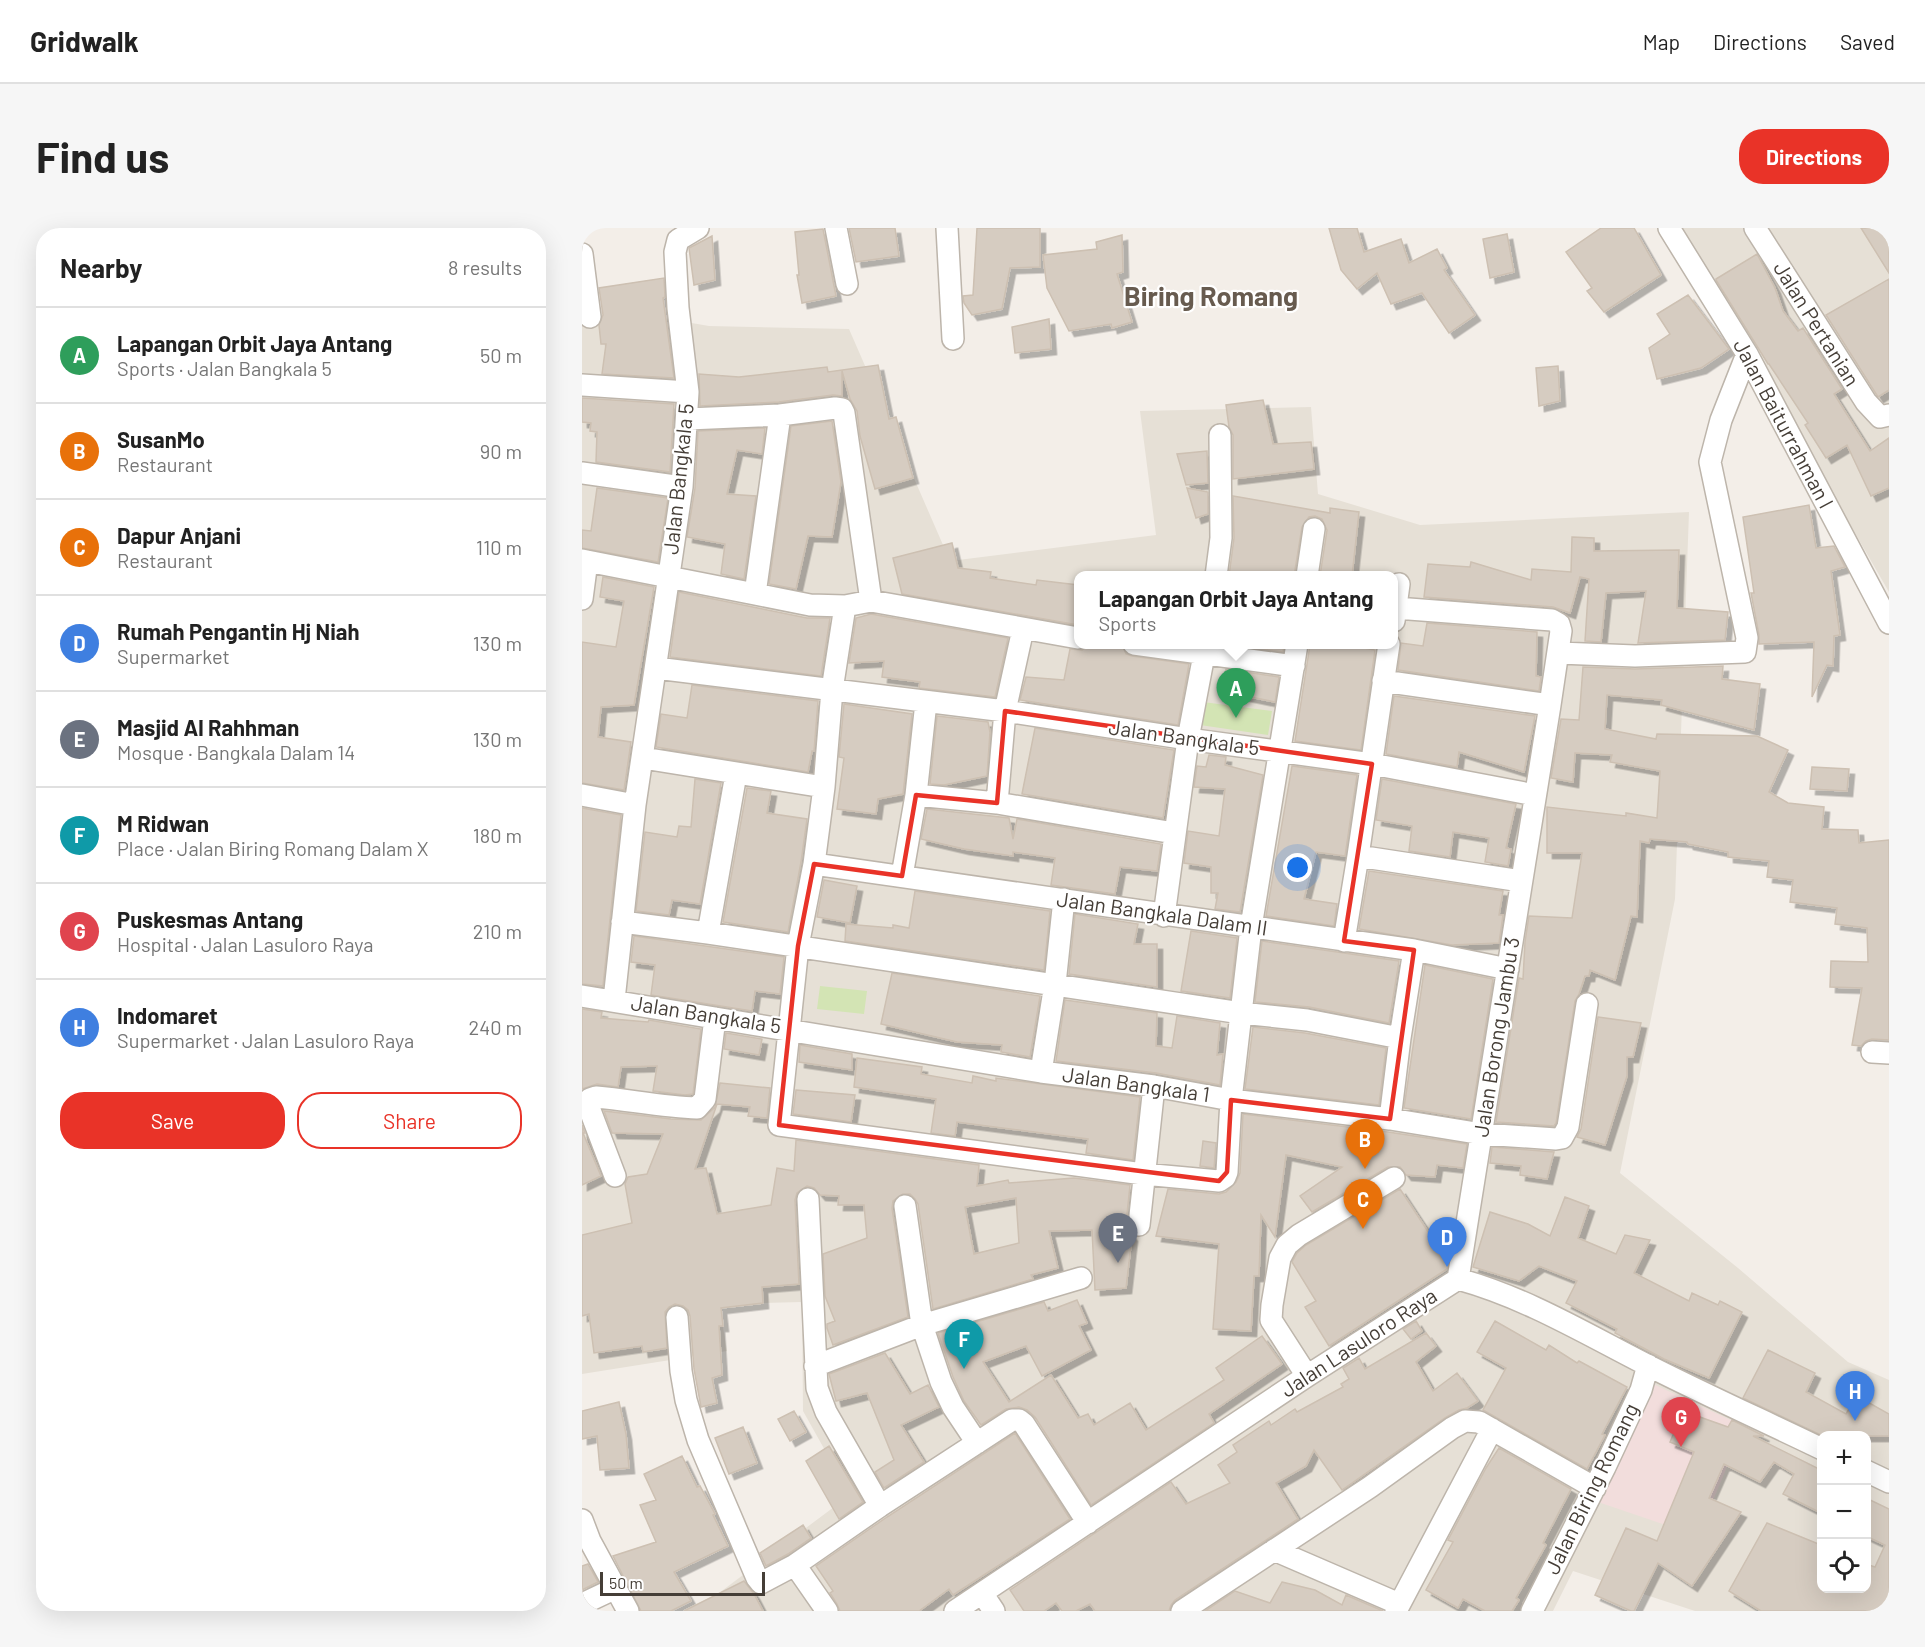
<!DOCTYPE html>
<html lang="en">
<head>
<meta charset="utf-8">
<style>
  body { margin:0; font-family:Barlow,sans-serif; background:#f6f6f6; color:#222 }
  .controls { position:absolute; right:18px; bottom:18px; display:grid; overflow:hidden; border-radius:12px; box-shadow:0 6px 24px #0002 }
  .controls button { width:54px; height:54px; display:grid; place-items:center; padding:0; border:0; border-bottom:2px solid #e0e0e0; background:#fff; color:#222; font:30px sans-serif }
  .scale { position:absolute; left:18px; bottom:15px; width:165px; box-sizing:border-box; padding-left:6px; border:3px solid #453e37; border-top:0; font-size:16px; line-height:21px; white-space:nowrap; color:#453e37; -webkit-text-stroke:4px #fff; paint-order:stroke }
  .you { position:absolute; left:716px; top:640px; width:21px; height:21px; margin:-15px; border:4px solid #fff; border-radius:50%; background:#1a73e8; box-shadow:0 0 0 9px #1a73e833 }
  .badge { display:grid; place-items:center; width:39px; height:39px; border-radius:50%; background:#e93328; color:#fff; font-size:20px; font-weight:700 }
  .pin { position:absolute; translate:-50% -50px; filter:drop-shadow(0 2px 3px #0008) }
  .pin::after { content:''; position:absolute; top:32px; width:21px; height:18px; background:inherit; clip-path:polygon(0 0,100% 0,50% 100%) }
  .popup { position:absolute; left:492px; top:343px; width:324px; height:78px; box-sizing:border-box; display:grid; place-content:center; border-radius:12px; background:#fff; filter:drop-shadow(0 2px 4px #0005); font-size:20px; white-space:nowrap; color:#767676 }
  .popup b { font-size:22px; color:#222 }
  .popup::after { content:''; position:absolute; left:50%; top:100%; margin-left:-12px; border:12px solid transparent; border-top-color:#fff }
  .list { margin:0; padding:0; list-style:none }
  h2 { display:flex; justify-content:space-between; align-items:center; height:78px; margin:0; padding:0 24px; font-size:26px }
  h2 small { font-size:20px; font-weight:400; color:#767676 }
  .list li { display:grid; grid-template-columns:39px 1fr auto; gap:18px; align-items:center; box-sizing:border-box; height:96px; padding:0 24px; border-top:2px solid #e0e0e0 }
  .list b { display:block; font-size:22px; white-space:nowrap }
  .list p { margin:0; font-size:20px; white-space:nowrap; color:#767676 }
  .list em { font-size:20px; font-style:normal; color:#767676 }
  .actions { display:flex; gap:12px; padding:18px 24px }
  .actions a { flex:1; padding:14px 0; border:2px solid #e93328; border-radius:24px; text-align:center; font-size:21px; color:#e93328 }
  .actions .main { background:#e93328; color:#fff }
  .icon { flex:none; width:33px; height:33px; fill:none; stroke:currentColor; stroke-width:2; stroke-linecap:round; stroke-linejoin:round }
  .map { position:relative; flex:none; width:1307px; height:1383px; overflow:hidden; border-radius:24px }
  header { display:flex; align-items:center; gap:36px; box-sizing:border-box; height:84px; padding:0 30px; background:#fff; border-bottom:2px solid #e0e0e0 }
  header strong { font-size:28px }
  nav { display:flex; gap:33px; margin-inline-start:auto; font-size:21px }
  .intro { display:flex; align-items:center; justify-content:space-between; box-sizing:border-box; height:144px; padding:0 36px }
  h1 { margin:0; font-size:42px }
  .button { padding:15px 27px; border-radius:24px; background:#e93328; color:#fff; font-size:21px; font-weight:700 }
  main { display:flex; gap:36px; padding:0 36px }
  aside { flex:1; background:#fff; border-radius:24px; box-shadow:0 6px 24px #0002 }
  .map>svg:first-child { display:block }
  .residential { fill:#e6e0d6; fill-rule:evenodd }
  .medical { fill:#f2dddc }
  .green { fill:#d3e4b4 }
  .building { fill:#d6ccc1; stroke:#cdc0b2; stroke-width:1.5; fill-rule:evenodd; filter:url(#shadow) }
  .lines { fill:none; stroke-linecap:round; stroke-linejoin:round }
  .minor-casing { stroke:#bdb5ab; stroke-width:24 }
  .minor { stroke:#fff; stroke-width:21 }
  .marked { fill:none; stroke:#e93328; stroke-width:4.5; stroke-linejoin:round }
  .labels { text-anchor:middle; stroke-width:4.5; stroke-linejoin:round; paint-order:stroke }
  .street-label { font-size:21px; fill:#453e37; stroke:#fff }
  .district-label { font-size:27px; font-weight:bold; fill:#675b4f; stroke:#fff }
</style>
</head>
<body>
<header>
<strong>Gridwalk</strong>
<nav><a>Map</a><a>Directions</a><a>Saved</a></nav>
</header>
<div class="intro"><h1>Find us</h1><a class="button">Directions</a></div>
<main>
<aside>
<h2>Nearby<small>8 results</small></h2>
<ul class="list">
<li><span class="badge" style="background:#2e9e5b">A</span><div><b>Lapangan Orbit Jaya Antang</b><p>Sports · Jalan Bangkala 5</p></div><em>50 m</em></li>
<li><span class="badge" style="background:#e8710a">B</span><div><b>SusanMo</b><p>Restaurant</p></div><em>90 m</em></li>
<li><span class="badge" style="background:#e8710a">C</span><div><b>Dapur Anjani</b><p>Restaurant</p></div><em>110 m</em></li>
<li><span class="badge" style="background:#3f7fe0">D</span><div><b>Rumah Pengantin Hj Niah</b><p>Supermarket</p></div><em>130 m</em></li>
<li><span class="badge" style="background:#6b7280">E</span><div><b>Masjid Al Rahhman</b><p>Mosque · Bangkala Dalam 14</p></div><em>130 m</em></li>
<li><span class="badge" style="background:#0f9aa8">F</span><div><b>M Ridwan</b><p>Place · Jalan Biring Romang Dalam X</p></div><em>180 m</em></li>
<li><span class="badge" style="background:#e0444e">G</span><div><b>Puskesmas Antang</b><p>Hospital · Jalan Lasuloro Raya</p></div><em>210 m</em></li>
<li><span class="badge" style="background:#3f7fe0">H</span><div><b>Indomaret</b><p>Supermarket · Jalan Lasuloro Raya</p></div><em>240 m</em></li>
</ul>
<div class="actions"><a class="main">Save</a><a>Share</a></div>
</aside>
<div class="map">
<svg width="1307" height="1383" viewBox="0 0 1307 1383">
  <defs>
    <filter id="shadow"><feDropShadow dx="5.5" dy="5.5" stdDeviation="0" flood-color="#0004"/></filter>
  </defs>
  <rect width="100%" height="100%" fill="#f3eee8"/>
  <!-- residential -->
  <path class="residential" d="M1086 0H1307V364L1247 260Z
    M0 76 127 98 267 101 368 333 574 307 558 183 729 179 736 266 838 297 1107 284 1093 671 1038 945 1156 1040 1266 1134 1307 1152V1383H1113L991 1343 971 1383H113L268 1267 221 1183 220 1074 137 1076 145 1123 0 1146ZM496 348H812V416H496ZM1240 1208H1284V1360H1240Z"/>
  <!-- medical -->
  <path class="medical" d="M1069 1155 1168 1201 1151 1240 1145 1239 1116 1308 1013 1273Z"/>
  <!-- green -->
  <path class="green" d="M621 474 690 483 686 507 618 497Z
    M238 758 285 763 282 786 235 781Z"/>
  <!-- building -->
  <path class="building" d="M267 0H313L317 28 274 34Z
    M395 0H458V39L428 40 420 81 390 87 382 75 381 68 391 67Z
    M747 0H775L782 24 819 11 827 35 855 21 865 40 862 42 893 87 867 105 840 65 809 76 795 45 775 61 759 42Z
    M1019 0H1052L1079 47 1022 84 1005 63 1010 60 984 24Z
    M1279 0H1307V45Z
    M241 1 254 68 220 75 215 47H217L213 4Z
    M925 6 932 44 908 50 901 11Z
    M540 7 541 44 535 46 550 94 530 100 529 96 487 103 465 60 461 27 515 21 514 14Z
    M130 8 133 52 112 57 107 20Z
    M1175 26 1193 60 1201 83 1216 103 1221 100 1260 161 1252 166 1288 223 1307 210V260L1289 268 1265 217 1244 230 1223 197 1226 195 1187 136H1186L1134 52V51Z
    M82 50 83 69 81 70 92 150 20 146 24 116H19L17 97 21 87 17 60Z
    M1307 51V162L1296 169 1244 87Z
    M1106 67 1147 121 1119 140 1075 151 1067 120 1088 106 1075 86Z
    M467 91 469 121 433 125 430 99Z
    M296 137 307 191 314 189 331 250 293 261 278 208 275 183 268 171 260 143V168L251 167 197 174 118 178 117 146 157 149 245 139 246 144Z
    M976 138 978 173 957 178 954 140Z
    M0 170 92 176 88 244 14 234 15 204 8 203 9 195 0 194Z
    M681 172 691 216 729 214 732 241 651 251V207L647 199 644 177Z
    M250 193 259 254 250 309 226 308 214 361 187 356 209 198Z
    M183 200 180 226 155 222 145 266 174 268 162 351 139 346 143 316 105 309 113 260 116 203Z
    M625 223 626 255 604 257 595 226Z
    M15 260 86 270 76 334 0 320V302L9 303Z
    M605 260 626 264V286L614 290Z
    M651 268 748 285V280L777 284 770 348H738L745 302 740 291 733 288 727 289 720 299 712 348H647L652 310Z
    M1227 277 1234 320 1252 318 1263 339 1249 343 1258 407 1252 408 1251 438 1245 437 1230 469 1232 414 1177 416V407L1169 365H1172L1161 289Z
    M990 309 1012 310V323L1097 322 1095 380 1146 384 1143 412 1056 415 1064 363 1024 365 1019 414 1003 413 1007 351 998 349 988 385 971 379 842 369 846 336 888 339 889 334 949 352 950 341 989 344Z
    M370 315 376 340 409 344 408 350 454 357 455 352 496 357V397L320 366 311 330Z
    M21 349 72 359 52 477 19 479 16 509 49 514 42 562 0 555V414L34 419 42 373 18 369Z
    M97 364 225 390H248L239 448 88 429Z
    M289 386 426 410 413 469 337 460 338 454 300 449 302 433 267 435 274 390Z
    M845 395 955 404 954 448 959 449 957 463 816 442 819 415 841 418Z
    M507 417H540L544 426 550 428 607 436 596 497 438 472 444 449 482 452 488 421 500 422Z
    M665 417H702L701 424 665 419Z
    M728 417H766L793 422 779 522 713 513Z
    M1141 438 1140 451 1178 456 1172 502 1079 477 1080 472 1025 467 1023 501 1074 511 1075 506 1175 508 1206 522 1187 564 1206 575 1242 579 1240 601 1276 602 1277 615 1307 612V812L1290 811 1284 813 1279 818 1270 817 1280 760 1248 759 1249 733 1286 734 1285 700 1253 696 1255 680 1208 674 1211 652 1185 649 1187 633 1146 629V624L1106 616 1105 614 1068 611 1067 615 1058 613 1055 689 1049 688 1033 752 1008 742 1007 748H1003L997 766 993 773 974 895 972 898 914 894 937 750 941 751 943 714 947 688 990 690 1000 625H965V579L1044 588V585L1075 590 1078 543 1028 534 1030 527 993 525 991 554 969 550 979 491 997 492 1001 439 1053 441Z
    M644 441 697 449 693 474 639 463Z
    M110 457 236 473 232 523H230L226 544 74 519 79 486 105 490Z
    M812 468 953 488 942 544 877 524 875 539 804 526Z
    M262 476 330 486 321 566 296 571 294 586 255 581 262 530 257 529Z
    M355 488 406 494 408 504 405 548 362 557 348 556Z
    M453 500 592 522 581 590 440 566Z
    M627 527 644 529 643 537 681 547 658 684 633 681 636 665H629V639L602 635 606 603 637 608 643 561 612 559 615 538 624 539Z
    M710 538 775 547 763 628 734 624 722 671 755 676 752 698 684 688Z
    M1230 539 1267 541 1265 563 1228 561Z
    M113 551 139 555 118 676 90 672 87 687 54 683 63 604 95 609 97 598 109 599Z
    M800 551 934 576 924 620 929 621 926 638 903 634 907 610 871 604 868 629 827 623 830 598 794 592Z
    M165 560 189 563 185 585 225 591 219 634 206 704 141 694Z
    M0 580 39 587 21 758 0 756Z
    M345 581 427 590 431 611 435 591 579 616 575 643 538 639 533 666 469 657 473 630 431 624V628L382 621 339 611Z
    M787 643 921 663 917 687H921L917 715 870 717 777 701Z
    M242 652 275 658 268 695 235 689Z
    M333 663 468 683 462 742 263 713 264 696 311 700V697L327 700Z
    M493 686 556 696 552 716H575V759L487 746Z
    M609 703 655 710 648 770 599 763Z
    M52 708 202 729 198 766 173 763 170 783 69 767 73 737 49 734Z
    M680 713 817 733 807 795 727 779 673 774Z
    M843 737 911 751 889 891 822 880Z
    M310 745 458 768 448 829 419 824 420 817 375 814 299 796Z
    M483 772 575 785 574 818 590 820 595 788 638 795 635 827 641 826 638 857 574 845 474 833Z
    M0 781 20 784 19 790 66 794 67 792 119 801 111 866 103 867 71 863 75 838 39 839 36 859 15 856 0 861Z
    M1016 789 1059 795 1051 829H1045V848L1023 917 995 909 999 901Z
    M671 799 723 805 804 820 797 877 663 861Z
    M144 805 180 811 177 827 142 821Z
    M218 817 270 826V842L217 834Z
    M275 830 340 839 339 846 390 855 391 848 414 853V850L558 869 551 932 504 925 506 911 375 894 373 908 349 905 354 871 272 859Z
    M138 855 188 860 185 890 166 888 168 879 135 876 113 941 124 940 135 986 189 977 195 940 212 943 214 912 397 937 395 958 426 952 427 955 492 950 548 957 544 996 546 1003 550 1008 544 1060 513 1062 510 1002 467 1003 476 1040 449 1047 451 1051 351 1081 336 976 333 971 328 966H321L311 973 310 980 326 1089 251 1117 245 1100V1096L253 1093 243 1068 241 1026 285 1010 282 977H256L257 968 238 967 232 960 225 958 215 965 213 972 217 1056 180 1059 181 1075 139 1080 141 1098H137L140 1147 130 1150 135 1175 119 1179 112 1141 108 1088 106 1082 101 1078 93 1076 87 1079 83 1084 85 1120 61 1124 60 1118 12 1125 7 1086 0 1088V1007L50 995 43 956 46 949 65 946 81 906 30 905 22 883 89 891 119 892 133 879ZM434 970 437 1015 392 1026 383 979Z
    M214 862 273 867 269 894 211 886Z
    M661 886 806 904 885 916 881 940 855 937 853 949 824 947 818 939H806L730 984 718 968 760 939 704 927 693 1009 679 987 677 1048H672L669 1103 631 1101 637 1016 574 1008 586 961 637 966 644 964 654 954 658 945Z
    M0 897 3 905H1L19 948 0 957Z
    M621 913 634 915 632 940 618 938Z
    M910 919 972 924 965 951 938 947 939 938 908 935Z
    M818 961 866 1034 865 1041 747 1118 723 1079 734 1073 710 1034 715 1025 724 1017Z
    M983 969 1007 978 996 1010 1034 1026 1043 1007 1068 1012 1052 1045 1107 1073 1110 1065 1136 1077 1138 1073 1160 1084 1127 1150 1082 1131 1033 1105 1035 1101 984 1075 995 1053 957 1038 937 1053 891 1039 908 984 946 996 968 1008Z
    M495 1072 505 1095 497 1098 509 1122 460 1148 444 1118 401 1134 427 1174 469 1147 496 1190 506 1186 512 1197 548 1175 564 1202 642 1152 634 1140 680 1108 700 1136 627 1186 632 1195 509 1277 453 1189 445 1182 437 1179 424 1181 399 1197 382 1173 371 1149 356 1105 462 1074 466 1083Z
    M834 1093 840 1103 829 1111 821 1101Z
    M913 1093 964 1122 967 1117 995 1135 997 1133 1045 1159 1020 1206 1023 1207 1005 1241 901 1182 924 1140 895 1124Z
    M844 1105 854 1118 834 1134 851 1163 875 1145 896 1173 885 1180 877 1182 863 1190 760 1262 732 1222 724 1238 694 1255 716 1291 593 1372 589 1377 587 1383H513L508 1376 494 1383H480L474 1375 462 1383H442L428 1362 589 1254 604 1276 648 1255 636 1237 655 1224 651 1217 687 1193 689 1197 713 1181 715 1184 761 1159 759 1156 767 1151 761 1140 777 1130 783 1141Z
    M1186 1122 1233 1145 1224 1164 1264 1186 1275 1168 1307 1186V1208H1241L1161 1170Z
    M303 1125 328 1166 346 1157 357 1179 319 1197 342 1234 302 1260 293 1244 312 1232 285 1165 254 1173 247 1146Z
    M37 1174 44 1206 47 1240 18 1242 15 1208 0 1211V1183Z
    M212 1183 224 1204 208 1213 196 1191Z
    M1101 1183 1146 1199 1150 1192 1182 1208H1171L1239 1242V1285L1201 1266 1212 1246 1192 1234 1178 1254 1142 1236 1127 1270 1159 1284 1110 1358 1076 1335 1052 1383H1049L1013 1367 1044 1300 1075 1313 1112 1224 1088 1214Z
    M161 1199 175 1235 147 1246 133 1210Z
    M433 1205 488 1291 371 1367 367 1361 337 1383H258L255 1376 248 1365 251 1363 234 1338 305 1289Z
    M247 1218 281 1274 257 1291 224 1233Z
    M917 1220 989 1261 961 1315 964 1317 934 1370 937 1372 930 1383H903L881 1371 876 1380 844 1362 871 1314 866 1312 904 1240Z
    M100 1228 115 1259 118 1258 133 1286 131 1287 146 1318 92 1344 109 1373 89 1383H59L31 1328 74 1314 58 1277 74 1272 62 1246Z
    M1284 1270 1307 1281V1383H1179L1147 1363 1185 1295 1239 1317V1360H1284V1336L1293 1339 1303 1317 1284 1308Z
    M221 1297 229 1310 206 1326 184 1338 178 1325Z
    M6 1336 16 1354 0 1362V1338Z
    M162 1353 172 1366 181 1383H102Z
    M700 1354 733 1362 760 1377 764 1367 801 1383H623L653 1363 688 1375Z"/>
  <g class="lines">
    <defs>
      <path id="minor" d="M254 0 265 56
        M365 0 371 111
        M1087 0 1165 126 1307 395
        M1173 0 1284 174 1298 189 1307 187
        M0 26 8 89
        M0 157 106 164
        M198 187 253 180 260 181 262 185 289 373
        M106 191 198 187 173 366 228 377 263 378
        M0 245 100 259
        M0 332 5 333 0 371
        M5 333 173 366
        M634 348 639 310 638 207
        M725 348 732 301
        M814 380 970 392 977 396 979 403 968 477
        M812 393 817 356
        M496 410 289 373 263 378 250 462 242 559 232 636 216 718 197 897 561 946 637 953 643 949 645 944 649 872 669 699 715 416
        M552 416 712 438
        M977 425 1053 428 1163 424 1165 410 1128 234 1139 192 1165 126
        M74 440 423 483 606 511 790 536 953 567
        M801 453 968 477 876 1051
        M61 530 242 559
        M0 567 53 577
        M334 567 415 575 592 605
        M415 575 423 483 441 401
        M776 628 939 653
        M232 636 832 722 926 741
        M320 648 334 567 344 474
        M582 688 606 511 624 416
        M40 694 126 705 659 785 725 792 818 810
        M126 705 154 546
        M762 713 776 628 807 416
        M0 768 459 844 572 858 649 872 808 891 900 906 974 911 980 910 986 899 1005 776
        M32 772 53 577 100 259 106 164 96 80 93 24 96 12 116 0
        M1290 824 1307 825
        M459 844 473 756 482 671
        M808 891 818 810 832 722
        M33 948 6 877 8 871 14 869C48 872 81 879 115 880L123 871 133 790
        M226 971 235 1160 244 1184 298 1278
        M323 978 340 1097 359 1154 371 1179 395 1215
        M557 997 572 858
        M95 1089 99 1143 104 1172 116 1212 175 1350 179 1355 213 1337 298 1278 430 1192H437L442 1196 506 1295
        M233 1138 340 1097 499 1050
        M725 1148 689 1092 690 1077 698 1030 705 1017 717 1007 812 950
        M1284 1243 1307 1254
        M0 1292 8 1313 46 1383
        M692 1322 817 1376
        M213 1337 245 1383
        M400 1365 412 1383
        M0 1376 34 1360
        M373 1383 725 1148 876 1051C945 1070 1004 1106 1067 1138 1124 1167 1182 1193 1240 1221
        M600 1383 788 1259 870 1200 883 1193 897 1194 1013 1260
        M814 1383 910 1201
        M950 1383 1023 1239 1059 1162 1066 1137"/>
    </defs>
    <!-- minor casing -->
    <use href="#minor" class="minor-casing"/>
    <!-- minor -->
    <use href="#minor" class="minor"/>
  </g>
  <!-- marked area -->
  <path class="marked" d="M423 483 790 536 762 713 832 722 808 891 649 872 645 944 637 953 197 897 216 718 232 636 320 648 334 567 415 575Z"/>
  <g class="labels">
    <!-- street labels -->
    <g class="street-label">
      <text transform="translate(1234 96) rotate(58)" y="7">Jalan Pertanian</text>
      <text transform="translate(1201 196) rotate(62)" y="7">Jalan Baiturrahman I</text>
      <text transform="translate(97 251) rotate(-84)" y="7">Jalan Bangkala 5</text>
      <text transform="translate(602 510) rotate(8)" y="7">Jalan Bangkala 5</text>
      <text transform="translate(580 686) rotate(8)" y="7">Jalan Bangkala Dalam II</text>
      <text transform="translate(124 787) rotate(9)" y="7">Jalan Bangkala 5</text>
      <text transform="translate(915 809) rotate(-81)" y="7">Jalan Borong Jambu 3</text>
      <text transform="translate(554 857) rotate(8)" y="7">Jalan Bangkala 1</text>
      <text transform="translate(777 1115) rotate(-33)" y="7">Jalan Lasuloro Raya</text>
      <text transform="translate(1010 1261) rotate(-64)" y="7">Jalan Biring Romang</text>
    </g>
    <!-- district labels -->
    <g class="district-label">
      <text x="629" y="78">Biring Romang</text>
    </g>
  </g>
</svg>
<div class="controls">
<button>+</button>
<button>−</button>
<button><svg class="icon" aria-label="locate" viewBox="0 0 24 24"><circle cx="12" cy="12" r="6"/><path d="M12 2v4M12 18v4M2 12h4M18 12h4"/></svg></button>
</div>
<div class="scale">50 m</div>
<div class="you"></div>
<div class="pin badge" style="left:654px;top:490px;background:#2e9e5b">A</div>
<div class="popup"><b>Lapangan Orbit Jaya Antang</b>Sports</div>
<div class="pin badge" style="left:783px;top:941px;background:#e8710a">B</div>
<div class="pin badge" style="left:781px;top:1001px;background:#e8710a">C</div>
<div class="pin badge" style="left:865px;top:1039px;background:#3f7fe0">D</div>
<div class="pin badge" style="left:536px;top:1035px;background:#6b7280">E</div>
<div class="pin badge" style="left:382px;top:1141px;background:#0f9aa8">F</div>
<div class="pin badge" style="left:1099px;top:1219px;background:#e0444e">G</div>
<div class="pin badge" style="left:1273px;top:1193px;background:#3f7fe0">H</div>
</div>
</main>
</body>
</html>
